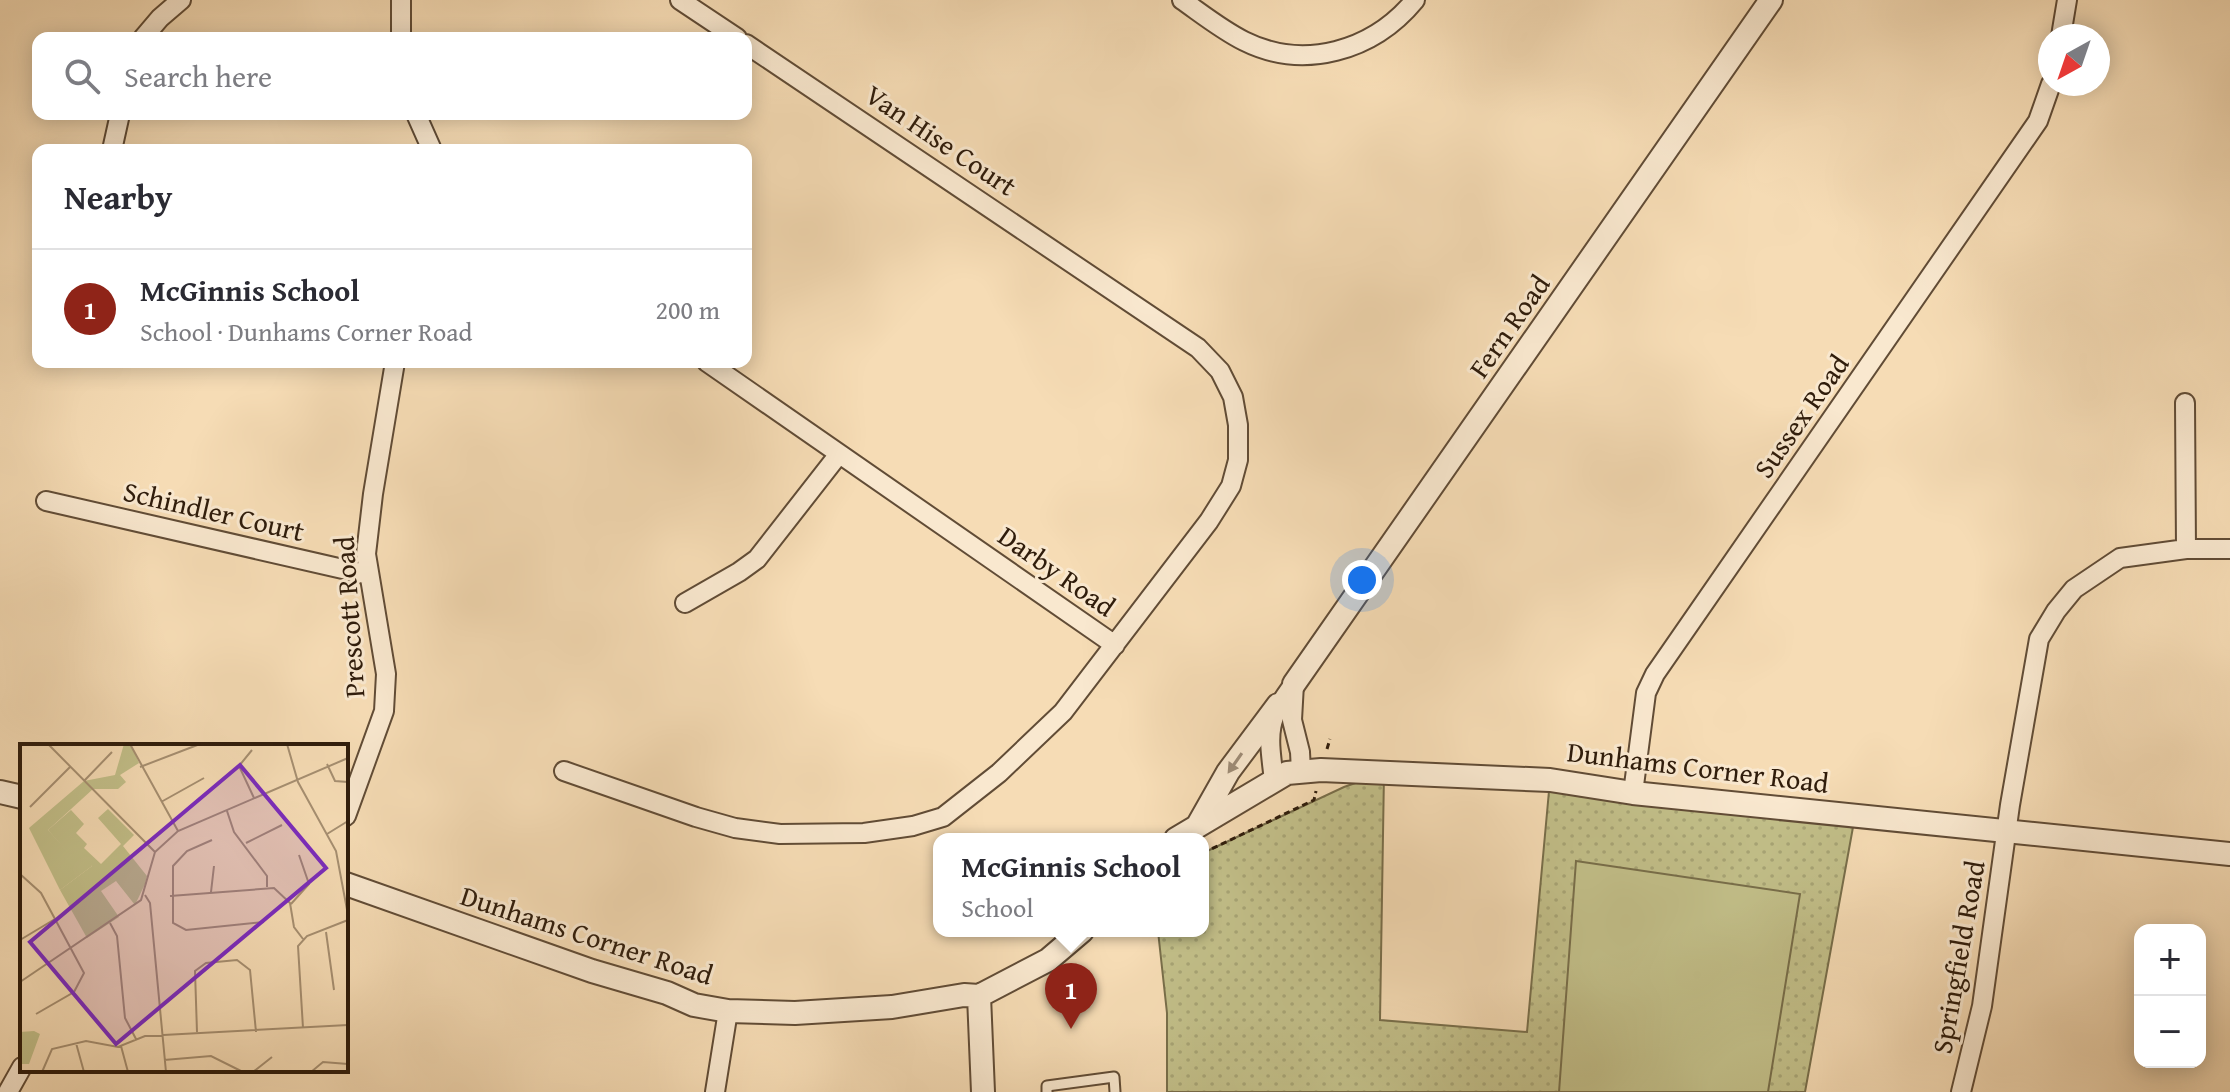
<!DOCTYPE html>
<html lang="en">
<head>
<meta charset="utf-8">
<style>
  body { margin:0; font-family:"Gentium Book Plus",serif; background:#f2f2f3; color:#2b2b33 }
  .controls { position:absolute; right:24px; bottom:24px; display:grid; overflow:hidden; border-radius:16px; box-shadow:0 4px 20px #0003 }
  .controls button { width:72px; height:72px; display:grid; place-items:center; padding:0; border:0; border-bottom:2px solid #e1e1e2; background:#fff; color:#2b2b33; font:40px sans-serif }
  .compass { position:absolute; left:2038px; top:24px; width:72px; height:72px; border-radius:50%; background:#fff; box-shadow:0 4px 20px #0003; rotate:220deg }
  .you { position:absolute; left:1362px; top:580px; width:28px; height:28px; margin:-20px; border:6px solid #fff; border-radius:50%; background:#1a73e8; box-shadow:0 0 0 12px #1a73e833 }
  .badge { display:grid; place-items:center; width:52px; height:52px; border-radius:50%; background:#8f2418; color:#fff; font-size:26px; font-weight:700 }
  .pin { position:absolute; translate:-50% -66px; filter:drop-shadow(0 2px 4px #0008) }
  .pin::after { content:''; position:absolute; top:42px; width:28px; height:24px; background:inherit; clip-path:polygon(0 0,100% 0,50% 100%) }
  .popup { position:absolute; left:933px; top:833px; width:276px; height:104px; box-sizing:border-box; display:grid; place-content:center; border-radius:16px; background:#fff; filter:drop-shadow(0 2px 6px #0005); font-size:26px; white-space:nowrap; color:#7c7c81 }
  .popup b { font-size:30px; color:#2b2b33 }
  .popup::after { content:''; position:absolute; left:50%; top:100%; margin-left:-16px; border:16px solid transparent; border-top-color:#fff }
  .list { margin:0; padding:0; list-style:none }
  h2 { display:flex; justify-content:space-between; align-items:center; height:104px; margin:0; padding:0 32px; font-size:34px }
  h2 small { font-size:26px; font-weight:400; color:#7c7c81 }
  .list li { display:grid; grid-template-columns:52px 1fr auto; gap:24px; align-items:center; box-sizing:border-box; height:120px; padding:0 32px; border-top:2px solid #e1e1e2 }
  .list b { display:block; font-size:30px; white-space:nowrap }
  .list p { margin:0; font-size:26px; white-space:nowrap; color:#7c7c81 }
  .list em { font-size:26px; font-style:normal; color:#7c7c81 }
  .icon { flex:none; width:44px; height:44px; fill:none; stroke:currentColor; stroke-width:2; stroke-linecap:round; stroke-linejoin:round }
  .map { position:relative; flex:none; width:2230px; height:1092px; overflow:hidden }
  .search { position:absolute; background:#fff; box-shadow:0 4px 20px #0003; left:32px; top:32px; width:720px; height:88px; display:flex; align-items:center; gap:20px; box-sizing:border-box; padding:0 28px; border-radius:16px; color:#7c7c81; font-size:30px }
  .panel { position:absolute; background:#fff; box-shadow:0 4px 20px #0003; left:32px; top:144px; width:720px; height:224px; border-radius:16px }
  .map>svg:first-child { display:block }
  .grass { fill:url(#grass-dots); stroke:#786e4a; stroke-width:2 }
  .garden { fill:#c2bf89; stroke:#786e4a; stroke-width:2 }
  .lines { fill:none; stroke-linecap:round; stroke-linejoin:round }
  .service-casing { stroke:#614c36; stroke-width:13 }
  .minor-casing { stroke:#614c36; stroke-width:22 }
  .tertiary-casing { stroke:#614c36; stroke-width:26 }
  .path { stroke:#2f1c0b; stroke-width:3; stroke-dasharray:6 4; stroke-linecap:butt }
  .service { stroke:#f9e8cf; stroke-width:9 }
  .minor { stroke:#f9e8cf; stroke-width:18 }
  .tertiary { stroke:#f9e8cf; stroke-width:22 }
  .oneway { fill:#9e8c77 }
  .labels { text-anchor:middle; stroke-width:6; stroke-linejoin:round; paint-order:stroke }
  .street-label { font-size:28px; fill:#2f1c0b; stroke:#f9e8cf }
  .inset-road { fill:none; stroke:#a68f71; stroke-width:2 }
  .view { fill:#7b2cbf; fill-opacity:0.15; stroke:#7b2cbf; stroke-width:4 }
  .inset-edge { fill:none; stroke:#2f1c0b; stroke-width:4 }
</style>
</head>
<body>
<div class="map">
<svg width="2230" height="1092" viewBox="0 0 2230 1092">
  <defs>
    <pattern id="grass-dots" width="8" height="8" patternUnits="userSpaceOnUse" patternTransform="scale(2)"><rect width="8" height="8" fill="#c2bf89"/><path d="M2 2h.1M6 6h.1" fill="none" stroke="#a7a475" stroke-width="1.8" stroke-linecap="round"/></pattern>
  </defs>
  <rect width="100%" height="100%" fill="#f6dcb5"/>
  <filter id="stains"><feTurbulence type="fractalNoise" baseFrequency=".0025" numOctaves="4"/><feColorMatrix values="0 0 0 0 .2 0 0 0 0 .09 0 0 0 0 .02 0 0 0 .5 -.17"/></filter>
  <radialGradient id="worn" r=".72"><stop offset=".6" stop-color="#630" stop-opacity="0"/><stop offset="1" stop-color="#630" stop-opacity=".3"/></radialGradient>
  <!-- grass -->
  <path class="grass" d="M1384 773 1380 1020 1527 1032 1550 780 1855 816 1805 1092H1167V1013L1158 931H1203V853L1344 787Z"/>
  <!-- garden -->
  <path class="garden" d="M1576 861 1800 894 1768 1092H1559Z"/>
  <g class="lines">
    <defs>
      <path id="service" d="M1047 1092V1086L1114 1077 1115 1092"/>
      <path id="minor" d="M680 0 737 38
        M1182 0C1202 14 1222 30 1244 41 1304 71 1373 51 1415 0
        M2061 36 2067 0
        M143 38 160 18 181 0
        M401 38V0
        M416 114 432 150
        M112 150 120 114
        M707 362 1115 645
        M2185 403 2186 549
        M46 501 369 575
        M685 603 739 572 757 559 839 454
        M1294 684 1292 720 1300 752 1301 771
        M564 771 696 817 735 828 780 834 864 833 913 826 943 817 999 773 1063 712 1209 521 1231 486 1238 460V425L1233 397 1220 371 1198 348 746 44
        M1274 781C1269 736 1264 722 1294 684
        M1633 793 1646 693 1655 674 2038 121 2051 84
        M346 816 384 711 386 674 366 554 373 494 395 362
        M8 1092 22 1067
        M715 1092 728 1011
        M1961 1092 1982 1006 2010 805 2039 639 2056 611 2074 589 2120 558 2186 549H2230"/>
      <path id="tertiary" d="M1294 684 1771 0
        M0 792 22 797
        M1198 825 1228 772 1278 705
        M1176 839 1287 773 1321 770 1550 780 1633 793 2230 854
        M346 884 592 971 667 993 694 1005 728 1011 795 1013 892 1007 964 995 979 996 1048 960 1082 931
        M979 996 983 1092"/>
    </defs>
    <!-- service casing -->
    <use href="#service" class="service-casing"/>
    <!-- minor casing -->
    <use href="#minor" class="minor-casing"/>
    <!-- tertiary casing -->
    <use href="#tertiary" class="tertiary-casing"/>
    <!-- path -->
    <path class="path" d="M1327 749 1330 739
      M1203 853 1314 800 1316 791"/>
    <!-- service -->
    <use href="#service" class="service"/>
    <!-- minor -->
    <use href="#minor" class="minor"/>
    <!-- tertiary -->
    <use href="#tertiary" class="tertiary"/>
  </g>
  <!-- one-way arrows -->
  <defs><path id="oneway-solid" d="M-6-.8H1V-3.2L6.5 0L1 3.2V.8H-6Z" transform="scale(2)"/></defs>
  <use class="oneway" href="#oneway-solid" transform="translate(1235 763) rotate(125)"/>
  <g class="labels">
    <!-- street labels -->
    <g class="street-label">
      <text transform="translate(941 140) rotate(34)" y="10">Van Hise Court</text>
      <text transform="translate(1509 326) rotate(-55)" y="10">Fern Road</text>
      <text transform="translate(1801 416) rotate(-55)" y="10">Sussex Road</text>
      <text transform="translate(214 511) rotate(13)" y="10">Schindler Court</text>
      <text transform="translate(1057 571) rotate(35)" y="10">Darby Road</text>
      <text transform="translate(349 617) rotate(-94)" y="10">Prescott Road</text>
      <text transform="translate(1698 767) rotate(7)" y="10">Dunhams Corner Road</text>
      <text transform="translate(587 935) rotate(18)" y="10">Dunhams Corner Road</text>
      <text transform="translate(1958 957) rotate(-80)" y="10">Springfield Road</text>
    </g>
  </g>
  <!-- overview -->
  <g transform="translate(20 744)">
    <rect width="328" height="328" fill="#f6dcb5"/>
    <path d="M88 65 114 91 103 102 127 132 125 140 115 161 96 137 81 147 99 173 67 194 40 146 72 122 50 111 28 86 51 66 64 80 56 89 67 100 64 104 81 120 101 100 78 74Z" fill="#c2bf89"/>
    <path d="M104 0H111L119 19 100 31 106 38 98 45H73L28 86 50 110 60 107 72 122 40 146 9 84 64 37 95 31ZM14 287 20 290 9 320H0V288Z" fill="#c2bf89"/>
    <path d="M70 140 90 168 66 182 48 152Z" fill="#c2bf89"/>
    <path class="inset-road" d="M28 0 135 108M110 0 158 87M267 0 278 38 316 107 328 171M232 6 219 22 234 54M307 20 315 37 328 38M120 23 180 0M64 37 92 8M141 58 184 34M10 63 50 23M207 67 214 88 247 132V143M307 90 328 77M192 96 167 107 153 122V179L166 186 244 178M226 99 262 81M0 130 21 149 64 229 54 248 16 270M191 148 194 122M125 151 130 159 146 328M150 152 254 144 270 159 274 183 283 195M271 160 289 140 279 111M90 179 97 192 105 274 116 295M306 188 314 246M0 196 35 175M0 238 121 156 135 108 158 87 328 14M283 284 278 202 287 192 328 176M177 288 175 227 186 219 217 216 230 226 236 288M56 299 64 328M101 302 108 328M144 316 191 312 223 328M22 328 32 305 66 297 98 303 125 292 328 281M233 328 252 313M291 328 303 318 328 320"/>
    <path class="view" d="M220 21 306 124 96 300 10 198Z"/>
    <rect width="328" height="328" class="inset-edge"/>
  </g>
  <rect width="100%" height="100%" filter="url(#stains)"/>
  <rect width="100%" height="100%" fill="url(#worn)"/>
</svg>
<div class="controls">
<button>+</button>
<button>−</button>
</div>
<svg class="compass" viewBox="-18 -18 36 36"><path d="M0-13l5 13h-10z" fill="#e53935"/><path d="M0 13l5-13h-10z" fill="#7c7c81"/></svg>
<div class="you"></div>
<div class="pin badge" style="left:1071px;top:1029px">1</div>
<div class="popup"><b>McGinnis School</b>School</div>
<div class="search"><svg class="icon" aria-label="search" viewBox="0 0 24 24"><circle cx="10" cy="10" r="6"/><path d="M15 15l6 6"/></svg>Search here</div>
<section class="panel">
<h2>Nearby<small></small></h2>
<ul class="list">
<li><span class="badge">1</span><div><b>McGinnis School</b><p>School · Dunhams Corner Road</p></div><em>200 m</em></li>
</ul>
</section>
</div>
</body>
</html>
